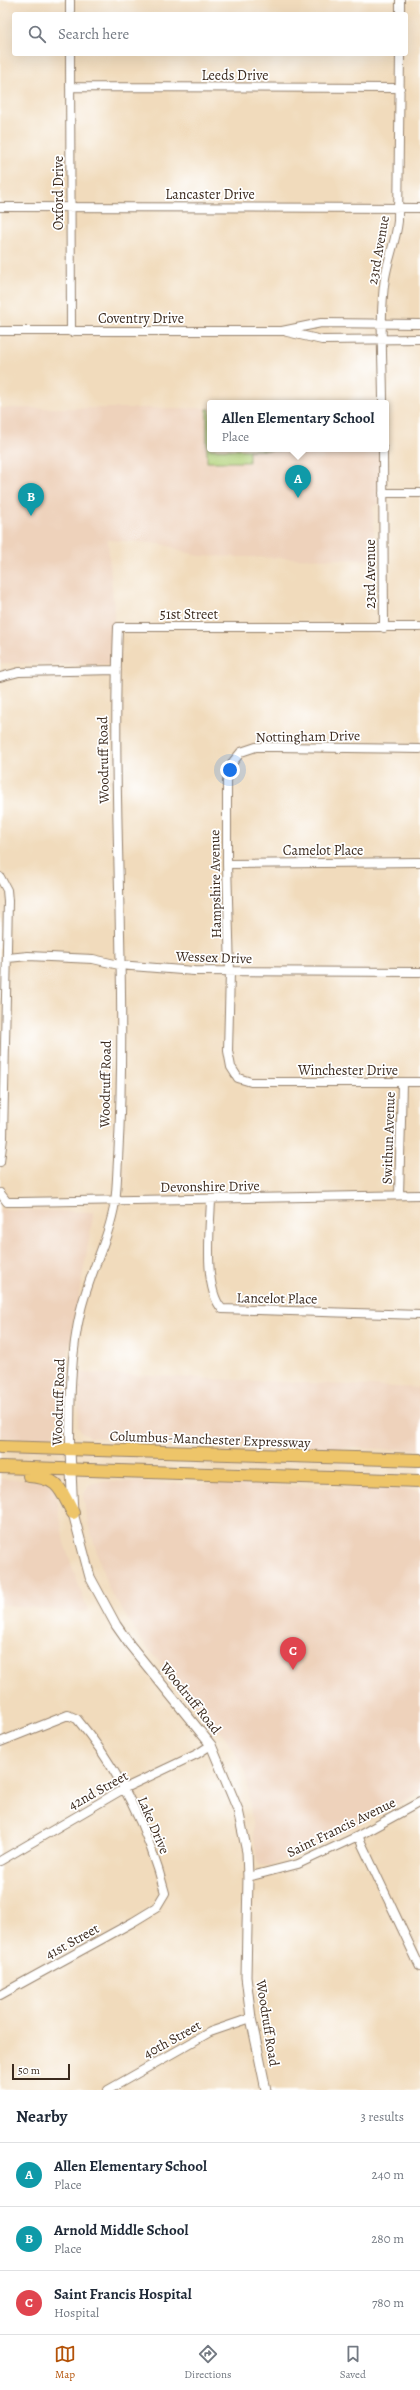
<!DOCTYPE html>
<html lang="en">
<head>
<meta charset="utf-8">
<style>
  body { margin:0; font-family:Alegreya,serif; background:#f6f6f7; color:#1f2937 }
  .scale { position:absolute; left:12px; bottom:10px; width:58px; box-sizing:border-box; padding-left:4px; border:2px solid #3b2a1e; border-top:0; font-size:11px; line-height:14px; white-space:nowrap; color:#3b2a1e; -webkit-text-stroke:3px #fff; paint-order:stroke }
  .you { position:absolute; left:230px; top:770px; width:14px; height:14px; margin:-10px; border:3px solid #fff; border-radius:50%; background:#1a73e8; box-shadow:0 0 0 6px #1a73e833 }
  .badge { display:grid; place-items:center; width:26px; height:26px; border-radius:50%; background:#b45309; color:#fff; font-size:13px; font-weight:700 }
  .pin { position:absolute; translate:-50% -33px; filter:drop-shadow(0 1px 2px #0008) }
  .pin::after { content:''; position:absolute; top:21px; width:14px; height:12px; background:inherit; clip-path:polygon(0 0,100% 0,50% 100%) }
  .popup { position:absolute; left:207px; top:400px; width:182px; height:52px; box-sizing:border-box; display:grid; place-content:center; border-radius:4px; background:#fff; filter:drop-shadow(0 1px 3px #0005); font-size:13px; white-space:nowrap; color:#747a83 }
  .popup b { font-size:15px; color:#1f2937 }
  .popup::after { content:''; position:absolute; left:50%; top:100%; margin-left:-8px; border:8px solid transparent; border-top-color:#fff }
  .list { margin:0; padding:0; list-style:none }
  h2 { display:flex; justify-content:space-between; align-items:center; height:52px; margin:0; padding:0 16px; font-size:17px }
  h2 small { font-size:13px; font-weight:400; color:#747a83 }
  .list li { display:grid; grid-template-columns:26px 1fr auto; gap:12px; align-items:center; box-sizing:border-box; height:64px; padding:0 16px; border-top:1px solid #e0e1e3 }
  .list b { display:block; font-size:15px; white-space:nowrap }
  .list p { margin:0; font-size:13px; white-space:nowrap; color:#747a83 }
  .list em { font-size:13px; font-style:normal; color:#747a83 }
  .icon { flex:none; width:22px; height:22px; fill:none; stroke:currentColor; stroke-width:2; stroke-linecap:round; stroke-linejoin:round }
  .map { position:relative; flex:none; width:420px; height:2090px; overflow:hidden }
  .search { position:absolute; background:#fff; box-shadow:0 4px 16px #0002; left:12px; right:12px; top:12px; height:44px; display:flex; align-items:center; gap:10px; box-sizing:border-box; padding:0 14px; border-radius:4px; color:#747a83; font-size:15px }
  .sheet { height:244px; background:#fff }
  nav { display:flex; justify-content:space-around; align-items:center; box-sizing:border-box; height:56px; border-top:1px solid #e0e1e3; background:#fff; font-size:11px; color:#747a83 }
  nav a { display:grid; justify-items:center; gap:2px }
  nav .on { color:#b45309 }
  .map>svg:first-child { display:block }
  .built { fill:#eed2bb }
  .green { fill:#b2d37b; stroke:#767e4c }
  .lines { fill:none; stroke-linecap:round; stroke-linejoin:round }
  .minor-casing { stroke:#96826d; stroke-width:10 }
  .tertiary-casing { stroke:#96826d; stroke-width:11 }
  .primary-casing { stroke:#96826d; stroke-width:14 }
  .minor { stroke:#fff; stroke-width:8 }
  .tertiary { stroke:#fff; stroke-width:9 }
  .primary { stroke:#eec569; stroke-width:12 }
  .labels { text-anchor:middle; stroke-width:3.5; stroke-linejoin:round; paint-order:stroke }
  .street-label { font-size:14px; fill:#3b2a1e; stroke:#fff }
</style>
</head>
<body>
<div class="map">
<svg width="420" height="2090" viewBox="0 0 420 2090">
  <rect width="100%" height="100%" fill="#fff"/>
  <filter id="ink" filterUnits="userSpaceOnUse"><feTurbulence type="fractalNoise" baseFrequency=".025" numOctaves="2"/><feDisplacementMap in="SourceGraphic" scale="8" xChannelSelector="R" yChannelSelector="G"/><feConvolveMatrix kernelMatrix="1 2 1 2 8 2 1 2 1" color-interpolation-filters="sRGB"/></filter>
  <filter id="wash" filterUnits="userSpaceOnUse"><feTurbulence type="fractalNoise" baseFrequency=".012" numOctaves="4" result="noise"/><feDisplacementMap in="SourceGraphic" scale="16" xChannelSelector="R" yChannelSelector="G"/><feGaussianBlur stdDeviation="0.9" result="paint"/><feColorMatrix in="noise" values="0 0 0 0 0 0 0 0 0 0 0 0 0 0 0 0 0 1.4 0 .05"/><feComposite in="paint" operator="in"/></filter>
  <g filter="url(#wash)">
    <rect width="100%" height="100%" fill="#f1dbbc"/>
    <!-- built -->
    <path class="built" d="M0 408H210V449H379V504L373 506 375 560 198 556 162 544 108 540 114 612 113 665 0 663Z
      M0 1209 94 1212 54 1435 42 1439 0 1437Z
      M80 1373 420 1388V1450L187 1443 90 1437 82 1432 78 1427Z
      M0 1479 44 1481 56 1490 64 1543 88 1611 75 1612 0 1604Z
      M102 1481 420 1490V1792L379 1815 269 1866 259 1865 256 1856 246 1771 226 1738 191 1701 140 1638 108 1588 86 1517 83 1495 90 1484Z"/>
    <!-- green -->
    <path class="green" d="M207 409H210V449L328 451 249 450V462H207Z"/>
  </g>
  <g filter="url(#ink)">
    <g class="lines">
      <defs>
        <path id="minor" d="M70 0V14
          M400 14V0
          M70 54 71 332
          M70 87 400 88
          M0 207 420 208
          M0 331H282L321 323 420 324
          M287 332 322 340 420 339
          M383 403C383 362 379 318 385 278 388 259 396 241 398 221L400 54
          M383 449 384 628
          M383 493H420
          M0 677 19 672 117 670
          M420 749 276 747H256L241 752 232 763 227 781V864L230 972 228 1051 231 1067 238 1078 251 1082H420
          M227 864 420 862
          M0 877 7 890 8 901 3 1138 0 1162
          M8 958 28 956 93 959 119 965 194 971 420 972
          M0 1193 7 1202H20L420 1195
          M399 1195 402 1083
          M211 1200C210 1228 203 1288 222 1309L420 1315
          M70 1450C70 1402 70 1355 81 1309 90 1272 109 1239 115 1202 117 1188 117 1174 118 1160 128 983 111 804 118 627H420
          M0 1742 68 1715 77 1719C119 1769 149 1831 165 1893L156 1908 133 1922 0 1995
          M358 1836 420 1967
          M0 1861 125 1788 197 1754 211 1745
          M248 1877 298 1864 358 1836 420 1802
          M108 2090 210 2032 251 2018"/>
        <path id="tertiary" d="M70 1450 73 1513 90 1577 116 1625 130 1645 211 1745 238 1810 247 1852 248 1877 246 1977 251 2018 266 2090"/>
        <path id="primary" d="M0 1447 420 1460
          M0 1467 420 1481
          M29 1476C59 1478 60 1489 73 1513"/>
      </defs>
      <!-- minor casing -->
      <use href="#minor" class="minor-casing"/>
      <!-- tertiary casing -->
      <use href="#tertiary" class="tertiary-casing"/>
      <!-- primary casing -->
      <use href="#primary" class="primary-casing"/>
      <!-- minor -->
      <use href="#minor" class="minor"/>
      <!-- tertiary -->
      <use href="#tertiary" class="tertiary"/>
      <!-- primary -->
      <use href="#primary" class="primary"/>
    </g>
  </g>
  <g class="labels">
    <!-- street labels -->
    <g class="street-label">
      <text x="235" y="80">Leeds Drive</text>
      <text transform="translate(58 193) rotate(-90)" y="5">Oxford Drive</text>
      <text x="210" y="199">Lancaster Drive</text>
      <text transform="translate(378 250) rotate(-80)" y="5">23rd Avenue</text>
      <text x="141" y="323">Coventry Drive</text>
      <text transform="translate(370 574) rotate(-90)" y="5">23rd Avenue</text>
      <text x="189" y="619">51st Street</text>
      <text transform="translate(308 736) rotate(-1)" y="5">Nottingham Drive</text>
      <text transform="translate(103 760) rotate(-91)" y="5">Woodruff Road</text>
      <text x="323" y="855">Camelot Place</text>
      <text transform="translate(215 884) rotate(-91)" y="5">Hampshire Avenue</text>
      <text transform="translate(214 957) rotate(2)" y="5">Wessex Drive</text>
      <text x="348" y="1075">Winchester Drive</text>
      <text transform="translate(105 1084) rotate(-89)" y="5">Woodruff Road</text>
      <text transform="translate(388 1138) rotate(-88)" y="5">Swithun Avenue</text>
      <text transform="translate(210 1186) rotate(-1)" y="5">Devonshire Drive</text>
      <text transform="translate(277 1298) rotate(1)" y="5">Lancelot Place</text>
      <text transform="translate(58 1402) rotate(-88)" y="5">Woodruff Road</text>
      <text transform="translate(210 1439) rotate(2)" y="5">Columbus-Manchester Expressway</text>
      <text transform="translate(191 1698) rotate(51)" y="5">Woodruff Road</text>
      <text transform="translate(98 1790) rotate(-29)" y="5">42nd Street</text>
      <text transform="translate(154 1825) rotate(67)" y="5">Lake Drive</text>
      <text transform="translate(341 1827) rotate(-26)" y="5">Saint Francis Avenue</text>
      <text transform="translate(72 1941) rotate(-29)" y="5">41st Street</text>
      <text transform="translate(268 2023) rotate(81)" y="5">Woodruff Road</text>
      <text transform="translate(172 2039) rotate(-29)" y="5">40th Street</text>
    </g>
  </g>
</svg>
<div class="scale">50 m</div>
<div class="you"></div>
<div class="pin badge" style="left:298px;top:498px;background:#0f9aa8">A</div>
<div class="popup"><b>Allen Elementary School</b>Place</div>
<div class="pin badge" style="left:31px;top:516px;background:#0f9aa8">B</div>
<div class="pin badge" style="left:293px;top:1670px;background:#e0444e">C</div>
<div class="search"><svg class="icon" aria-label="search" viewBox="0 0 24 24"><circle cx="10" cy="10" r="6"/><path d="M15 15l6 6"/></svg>Search here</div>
</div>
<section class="sheet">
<h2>Nearby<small>3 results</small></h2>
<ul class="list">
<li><span class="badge" style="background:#0f9aa8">A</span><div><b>Allen Elementary School</b><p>Place</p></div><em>240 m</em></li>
<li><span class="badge" style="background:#0f9aa8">B</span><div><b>Arnold Middle School</b><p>Place</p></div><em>280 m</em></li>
<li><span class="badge" style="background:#e0444e">C</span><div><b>Saint Francis Hospital</b><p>Hospital</p></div><em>780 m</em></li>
</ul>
</section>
<nav>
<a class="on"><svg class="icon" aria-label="map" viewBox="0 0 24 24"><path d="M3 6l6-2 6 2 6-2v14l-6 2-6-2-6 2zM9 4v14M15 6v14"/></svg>Map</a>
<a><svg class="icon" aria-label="directions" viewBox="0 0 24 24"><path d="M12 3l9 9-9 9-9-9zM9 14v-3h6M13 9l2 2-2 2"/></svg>Directions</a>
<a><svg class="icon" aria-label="saved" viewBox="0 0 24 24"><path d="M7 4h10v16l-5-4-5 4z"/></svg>Saved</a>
</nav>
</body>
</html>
